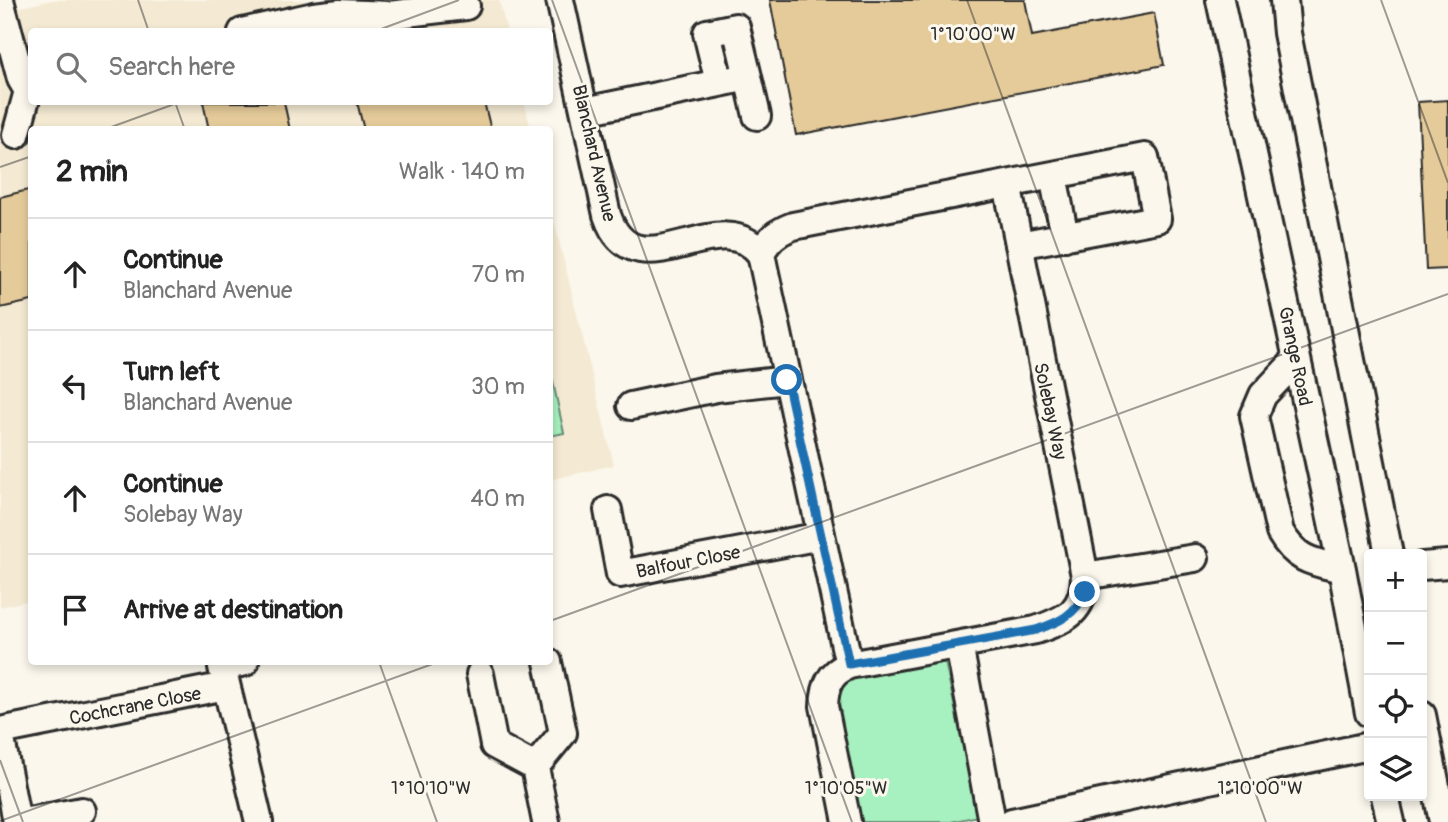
<!DOCTYPE html>
<html lang="en">
<head>
<meta charset="utf-8">
<style>
  body { margin:0; font-family:Pangolin,sans-serif; background:#f2f2f2; color:#222 }
  .controls { position:absolute; right:21px; bottom:21px; display:grid; overflow:hidden; border-radius:7px; box-shadow:0 4px 10px #0003 }
  .controls button { width:63px; height:63px; display:grid; place-items:center; padding:0; border:0; border-bottom:2px solid #e0e0e0; background:#fff; color:#222; font:35px sans-serif }
  .stop { position:absolute; width:21px; height:21px; margin:-16px; border:5px solid #1f6fb2; border-radius:50%; background:#fff }
  .stop.end { background:#1f6fb2; border-color:#fff; box-shadow:0 2px 7px #0008 }
  .list { margin:0; padding:0; list-style:none }
  h2 { display:flex; justify-content:space-between; align-items:center; height:91px; margin:0; padding:0 28px; font-size:30px }
  h2 small { font-size:23px; font-weight:400; color:#767676 }
  .list li { display:grid; grid-template-columns:46px 1fr auto; gap:21px; align-items:center; box-sizing:border-box; height:112px; padding:0 28px; border-top:2px solid #e0e0e0 }
  .list b { display:block; font-size:26px; white-space:nowrap }
  .list p { margin:0; font-size:23px; white-space:nowrap; color:#767676 }
  .list em { font-size:23px; font-style:normal; color:#767676 }
  .icon { flex:none; width:38px; height:38px; fill:none; stroke:currentColor; stroke-width:2; stroke-linecap:round; stroke-linejoin:round }
  .map { position:relative; flex:none; width:1448px; height:822px; overflow:hidden }
  .search { position:absolute; background:#fff; box-shadow:0 4px 10px #0003; left:28px; top:28px; width:525px; height:77px; display:flex; align-items:center; gap:18px; box-sizing:border-box; padding:0 24px; border-radius:7px; color:#767676; font-size:26px }
  .panel { position:absolute; background:#fff; box-shadow:0 4px 10px #0003; left:28px; top:126px; width:525px; height:539px; border-radius:7px }
  .map>svg:first-child { display:block }
  .built { fill:#f4ead3 }
  .green { fill:#a7f0bf; stroke:#698e75; stroke-width:2 }
  .building { fill:#e5cb9a; stroke:#2b2b2b; stroke-width:2 }
  .lines { fill:none; stroke-linecap:round; stroke-linejoin:round }
  .minor-casing { stroke:#2b2b2b; stroke-width:32 }
  .minor { stroke:#fbf7ec; stroke-width:26 }
  .route { stroke:#1f6fb2; stroke-width:9 }
  .ticks { fill:none; stroke:#2b2b2b; stroke-width:2; stroke-opacity:0.45 }
  .labels { text-anchor:middle; stroke-width:6; stroke-linejoin:round; paint-order:stroke }
  .street-label { font-size:19px; fill:#2b2b2b; stroke:#fbf7ec }
  .ticks-label { font-size:18px; text-anchor:middle; fill:#2b2b2b; stroke:#fbf7ec; stroke-width:6; stroke-linejoin:round; paint-order:stroke }
</style>
</head>
<body>
<div class="map">
<svg width="1448" height="822" viewBox="0 0 1448 822">
  <rect width="100%" height="100%" fill="#fbf7ec"/>
  <filter id="ink" filterUnits="userSpaceOnUse"><feTurbulence type="fractalNoise" baseFrequency=".0143" numOctaves="2"/><feDisplacementMap in="SourceGraphic" scale="14" xChannelSelector="R" yChannelSelector="G"/><feConvolveMatrix kernelMatrix="1 2 1 2 8 2 1 2 1" color-interpolation-filters="sRGB"/></filter>
  <g filter="url(#ink)">
    <!-- built -->
    <path class="built" d="M52 0H306L313 26 426 0H499L507 31 32 32V102H524L531 129 32 130 31 600 0 607V12Z
      M550 204 614 465 550 480Z"/>
    <!-- green -->
    <path class="green" d="M550 368 564 433 550 436Z
      M945 662 978 816 951 822H857L834 700 835 691 847 677Z"/>
    <!-- building -->
    <path class="building" d="M770 0H1025L1032 36 1154 13 1164 65 796 135Z
      M1448 100V269L1426 270 1418 102Z
      M203 102H284L290 130H209Z
      M357 102H484L491 130H364Z
      M32 189V301L0 308V197Z"/>
    <g class="lines">
      <defs>
        <path id="minor" d="M0 0 21 79 32 77
          M560 0 607 215C635 298 719 199 761 254L849 665
          M1220 0 1342 569 1369 713
          M1284 0 1287 33 1389 554
          M242 32 314 16 340 13 389 15 466 6
          M719 82 707 33 736 27 748 77
          M585 111 748 77 757 116
          M16 135 28 91 21 79
          M1053 175 1065 237
          M761 254C767 239 779 231 793 226L1145 157 1157 219 1019 245
          M1296 360 1263 395 1254 416 1280 532C1296 560 1312 562 1342 569
          M631 406 716 388 787 380
          M608 510 620 574 821 536
          M1422 566 1448 564
          M1085 576 1195 558
          M959 645 992 822
          M245 662 222 667 259 822
          M480 674 494 745 535 767 563 733 548 662
          M1422 715 1443 822
          M0 731 226 686
          M0 734 17 822
          M535 767 546 822
          M1385 796 1391 822
          M23 822 82 811
          M847 822 824 706C825 685 830 673 849 665L1036 630C1067 619 1084 612 1085 576L1007 184
          M1012 822 1369 746"/>
      </defs>
      <!-- minor casing -->
      <use href="#minor" class="minor-casing"/>
      <!-- minor -->
      <use href="#minor" class="minor"/>
    </g>
  </g>
  <g class="lines" filter="url(#ink)">
    <!-- route -->
    <path class="route" d="M787 380 849 664 1036 630C1059 622 1076 615 1085 592"/>
  </g>
  <!-- ticks -->
  <path class="ticks" d="M138 0 149 32M552 0 852 822M967 0 1266 822M1381 0 1448 183M373 32 459 0M175 102 185 130M103 130 180 102M0 167 32 156M550 621 1448 294M379 662 437 822M0 760 23 822M0 821 438 662"/>
  <g class="labels">
    <!-- street labels -->
    <g class="street-label">
      <text transform="translate(595 153) rotate(77)" y="7">Blanchard Avenue</text>
      <text transform="translate(1296 356) rotate(78)" y="7">Grange Road</text>
      <text transform="translate(1051 411) rotate(78)" y="7">Solebay Way</text>
      <text transform="translate(688 561) rotate(-11)" y="7">Balfour Close</text>
      <text transform="translate(135 705) rotate(-11)" y="7">Cochcrane Close</text>
    </g>
  </g>
  <g class="ticks-label">
    <text x="973" y="40">1°10'00"W</text>
    <text x="431" y="794">1°10'10"W</text>
    <text x="846" y="794">1°10'05"W</text>
    <text x="1260" y="794">1°10'00"W</text>
  </g>
</svg>
<div class="controls">
<button>+</button>
<button>−</button>
<button><svg class="icon" aria-label="locate" viewBox="0 0 24 24"><circle cx="12" cy="12" r="6"/><path d="M12 2v4M12 18v4M2 12h4M18 12h4"/></svg></button>
<button><svg class="icon" aria-label="layers" viewBox="0 0 24 24"><path d="M12 4l9 5-9 5-9-5zM3 14l9 5 9-5"/></svg></button>
</div>
<div class="stop" style="left:787px;top:380px"></div>
<div class="stop end" style="left:1085px;top:592px"></div>
<div class="search"><svg class="icon" aria-label="search" viewBox="0 0 24 24"><circle cx="10" cy="10" r="6"/><path d="M15 15l6 6"/></svg>Search here</div>
<section class="panel">
<h2>2 min<small>Walk · 140 m</small></h2>
<ul class="list">
<li><svg class="icon" aria-label="ahead" viewBox="0 0 24 24"><path d="M12 20V5M6 11l6-6 6 6"/></svg><div><b>Continue</b><p>Blanchard Avenue</p></div><em>70 m</em></li>
<li><svg class="icon" aria-label="left" viewBox="0 0 24 24"><path d="M17 20v-9H6M10 6l-5 5 5 5"/></svg><div><b>Turn left</b><p>Blanchard Avenue</p></div><em>30 m</em></li>
<li><svg class="icon" aria-label="ahead" viewBox="0 0 24 24"><path d="M12 20V5M6 11l6-6 6 6"/></svg><div><b>Continue</b><p>Solebay Way</p></div><em>40 m</em></li>
<li><svg class="icon" aria-label="arrive" viewBox="0 0 24 24"><path d="M6 21V4h12l-3 4 3 4H6"/></svg><div><b>Arrive at destination</b></div></li>
</ul>
</section>
</div>
</body>
</html>
